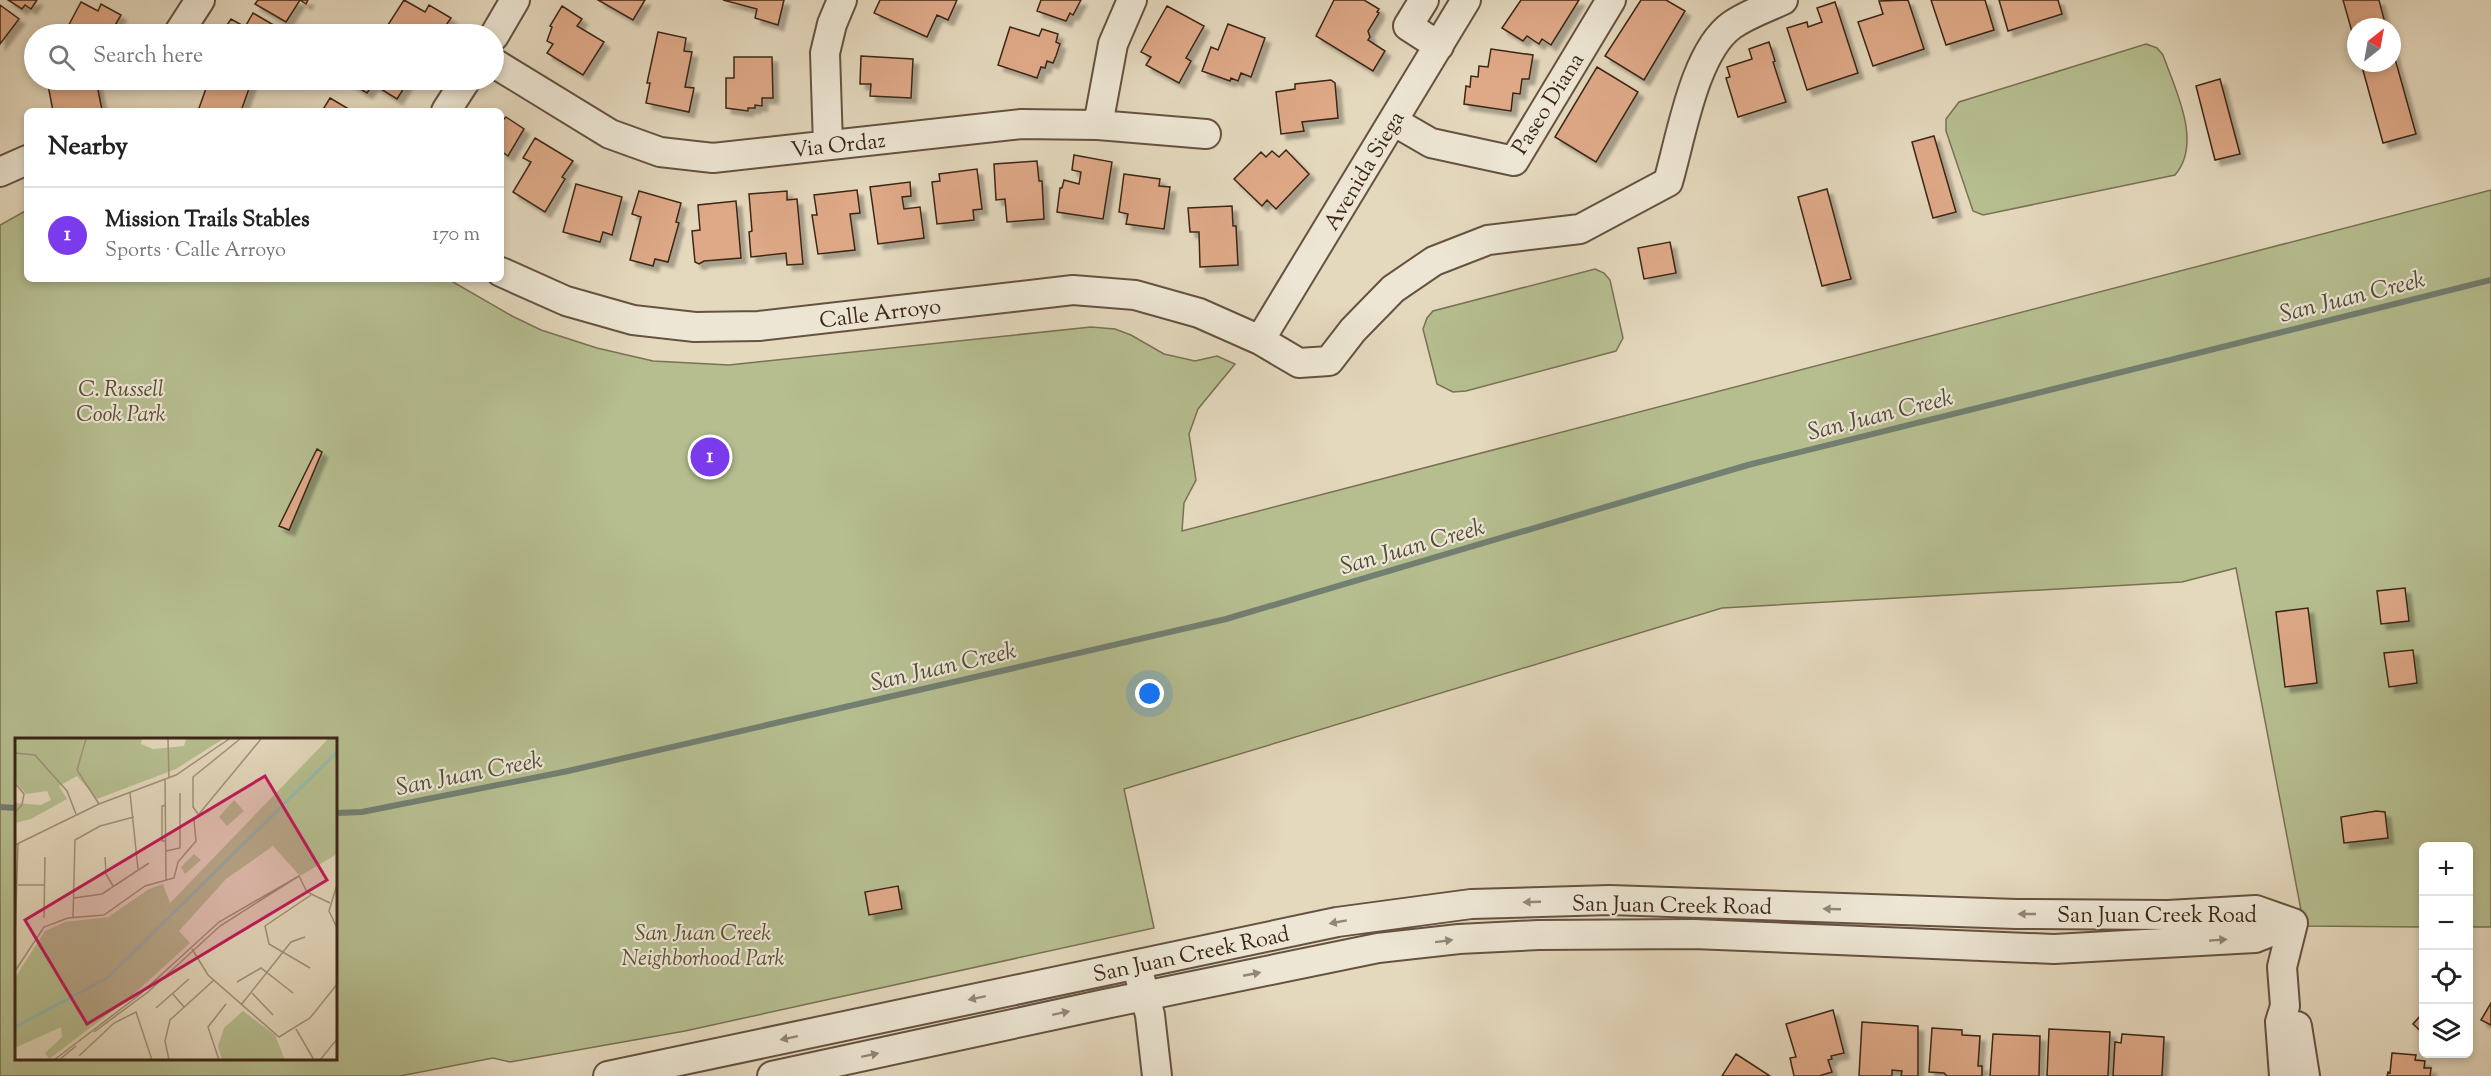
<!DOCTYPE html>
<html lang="en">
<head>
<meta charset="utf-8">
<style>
  body { margin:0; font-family:"Sorts Mill Goudy",serif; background:#f6f6f6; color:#222 }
  .controls { position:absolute; right:18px; bottom:18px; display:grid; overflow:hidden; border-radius:9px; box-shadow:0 3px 9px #0003 }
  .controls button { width:54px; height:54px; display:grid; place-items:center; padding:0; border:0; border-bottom:2px solid #e0e0e0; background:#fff; color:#222; font:30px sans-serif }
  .compass { position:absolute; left:2347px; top:18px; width:54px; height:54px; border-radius:50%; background:#fff; box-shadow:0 3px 9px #0003; rotate:31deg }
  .you { position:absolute; left:1150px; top:694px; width:21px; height:21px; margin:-15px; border:4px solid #fff; border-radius:50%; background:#1a73e8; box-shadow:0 0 0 9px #1a73e833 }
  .badge { display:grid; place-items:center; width:39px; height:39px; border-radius:50%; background:#7c3aed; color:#fff; font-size:20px; font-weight:700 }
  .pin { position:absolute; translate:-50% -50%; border:3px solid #fff; box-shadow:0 2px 6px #0006 }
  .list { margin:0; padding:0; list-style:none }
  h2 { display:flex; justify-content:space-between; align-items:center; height:78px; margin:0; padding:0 24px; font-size:26px }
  h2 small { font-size:20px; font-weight:400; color:#767676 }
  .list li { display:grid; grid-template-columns:39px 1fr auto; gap:18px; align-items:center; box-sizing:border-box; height:96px; padding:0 24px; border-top:2px solid #e0e0e0 }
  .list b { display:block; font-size:22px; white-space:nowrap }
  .list p { margin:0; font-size:20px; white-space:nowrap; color:#767676 }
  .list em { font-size:20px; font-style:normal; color:#767676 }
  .icon { flex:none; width:33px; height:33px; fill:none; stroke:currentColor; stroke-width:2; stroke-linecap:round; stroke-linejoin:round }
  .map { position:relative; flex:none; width:2491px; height:1076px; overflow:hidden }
  .search { position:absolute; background:#fff; box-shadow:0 3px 9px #0003; left:24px; top:24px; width:480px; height:66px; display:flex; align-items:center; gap:15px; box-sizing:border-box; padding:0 21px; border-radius:33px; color:#767676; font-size:22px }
  .panel { position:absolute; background:#fff; box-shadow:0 3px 9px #0003; left:24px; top:108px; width:480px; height:174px; border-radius:9px }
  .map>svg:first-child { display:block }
  .green { fill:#b6be90; stroke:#797253; stroke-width:1.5; fill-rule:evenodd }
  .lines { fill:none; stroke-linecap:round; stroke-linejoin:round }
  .stream { stroke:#727f71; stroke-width:6 }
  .building { fill:#dfa988; stroke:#3c2616; stroke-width:1.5; filter:url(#shadow) }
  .minor-casing { stroke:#665240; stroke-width:32 }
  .minor { stroke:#ede6d4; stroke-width:28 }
  .oneway { fill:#948675 }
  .labels { text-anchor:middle; stroke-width:4.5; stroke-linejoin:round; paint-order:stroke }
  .street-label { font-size:22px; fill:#3c2616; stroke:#ede6d4 }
  .park-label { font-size:22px; font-style:italic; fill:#5a4c34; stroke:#ede6d4 }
  .water-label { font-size:24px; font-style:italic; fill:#524b3c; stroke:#ede6d4 }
  .inset-river { fill:none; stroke:#96baad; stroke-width:3 }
  .inset-road { fill:none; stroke:#a1917a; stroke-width:1.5 }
  .view { fill:#c2185b; fill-opacity:0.15; stroke:#c2185b; stroke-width:3 }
  .inset-edge { fill:none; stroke:#3c2616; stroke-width:3 }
</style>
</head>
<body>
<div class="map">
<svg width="2491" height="1076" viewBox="0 0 2491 1076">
  <defs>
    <filter id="shadow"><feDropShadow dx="5.5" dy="5.5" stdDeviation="1.5" flood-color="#0004"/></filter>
  </defs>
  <rect width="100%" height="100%" fill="#e4d8bd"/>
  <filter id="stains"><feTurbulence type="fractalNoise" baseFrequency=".00333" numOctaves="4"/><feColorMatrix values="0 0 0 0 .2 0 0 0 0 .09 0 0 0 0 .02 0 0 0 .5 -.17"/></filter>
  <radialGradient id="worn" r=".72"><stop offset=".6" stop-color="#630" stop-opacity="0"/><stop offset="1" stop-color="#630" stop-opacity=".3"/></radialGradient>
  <!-- green -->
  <path class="green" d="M2146 44 2157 48 2163 55C2175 89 2203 143 2175 175L1983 215 1973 211 1946 131V119L1959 102Z
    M2491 190V927H2469L2468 846H2424L2423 927 2304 926 2236 568 2182 582 1722 608 1124 789 1154 928 685 1031 510 1062 493 1058 400 1076H0V225L27 210V279H448L512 316 541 330 597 348 653 361 729 365 1091 327 1115 329 1131 335 1164 354 1195 361 1217 356 1235 364 1198 409 1189 434 1196 480 1184 503 1182 531ZM16 740H336V1060H16Z
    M1595 269 1604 273 1610 280 1623 338 1616 351 1466 391 1453 392 1437 384 1423 329 1427 318 1433 311Z"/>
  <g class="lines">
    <!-- stream -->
    <path class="stream" d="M0 807 16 808
      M336 813 362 812 568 771 1226 619 1748 465 2491 280"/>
  </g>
  <!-- building -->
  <path class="building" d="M8 0H37L31 9 25 5 22 9Z
    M258 0H308L306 4 300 0 286 22 255 4Z
    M404 0 425 12 429 5 451 18 440 34H389L384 31Z
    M598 0H645L633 20Z
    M723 0H784L778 25 755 18 757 9Z
    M880 0H957L948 20 937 15 927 37 874 13Z
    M1041 0H1081L1073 15 1070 13 1066 21 1037 11Z
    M1334 0H1364L1379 9 1377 12 1379 13 1368 31 1370 37 1368 40 1385 51 1373 71 1316 36Z
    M1521 0H1579L1551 45 1542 39 1539 44 1527 36 1523 41 1502 28Z
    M1641 0H1666L1685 11 1644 80 1605 56Z
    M1908 0 1924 49 1873 66 1858 22 1883 14 1879 1Z
    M1931 0H1985L1994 30 1946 45Z
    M1999 0H2058L2062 14 2008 31Z
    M2343 0H2379L2386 27H2356V46Z
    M81 2 98 11 101 4 121 15 110 34H64Z
    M1835 2 1858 73 1807 90 1787 28 1807 22 1808 27 1822 22 1817 8Z
    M0 5 19 19 0 44Z
    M562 6 582 19 577 26 604 42 583 75 547 53 553 44 547 41 552 27 550 26Z
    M1167 6 1204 26 1186 58 1191 61 1179 83 1146 65 1151 57 1141 52Z
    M253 13 289 34H221L231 19 245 27Z
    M1228 24 1265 38 1251 77 1241 73 1238 81 1231 78 1230 81 1202 71 1211 47 1218 50Z
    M1010 27 1039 36 1042 29 1058 34 1056 42 1060 44 1056 56 1053 63 1047 61 1045 68 1041 67 1037 78 998 65Z
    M658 32 686 38 684 51 692 52 685 87 694 88 689 112 646 103 650 83H647Z
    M1769 42 1775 61 1773 62 1786 102 1738 117 1726 78 1730 77 1727 67 1752 59 1749 49Z
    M2392 48 2416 134 2383 143 2361 63H2392Z
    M1491 49 1533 55 1529 79H1522L1520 94 1513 93 1511 111 1464 104 1466 86 1470 87 1471 76 1478 77 1479 66 1488 67Z
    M861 56 913 59 911 98 870 96 871 84H860Z
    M734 57H772L773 98H762V106L755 105V108H748V111L726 108V78H734Z
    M1597 67 1638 92 1596 162 1555 137Z
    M2220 79 2240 154 2215 160 2196 86Z
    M47 80H96L102 110 53 111Z
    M209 80H242L251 83 241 111H198Z
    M345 80H409L397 99 373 84 367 93Z
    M1331 80 1335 83 1338 118 1302 122 1304 131 1281 134 1276 92 1295 89V84Z
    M330 98 352 111H322Z
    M506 117 524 129 508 156 501 151V122Z
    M1934 136 1956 212 1933 218 1912 142Z
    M535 138 573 161 562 177 565 179 545 212 513 192 531 162 523 158Z
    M1286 150 1309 174 1276 209 1267 200 1262 206 1234 179 1261 152 1266 157 1272 151 1279 157Z
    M1074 155 1112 162 1103 219 1057 212 1060 188H1062L1064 180 1079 184 1081 172 1072 170Z
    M1037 161 1039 181H1042L1044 219 1007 222 1005 199 996 200 994 164Z
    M977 169 982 209 973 210 974 220 937 224 932 182 940 181 939 174Z
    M1124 174 1160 179 1159 186 1170 187 1164 229 1126 224 1128 214 1119 212Z
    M910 182 911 196 902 197 904 209 920 207 924 238 878 244 870 187Z
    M576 184 622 197 612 235 603 232 600 242 563 232Z
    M1827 189 1851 279 1822 286 1798 197Z
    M857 190 860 213 850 214 855 250 818 254 812 215H817L814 195Z
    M639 191 681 203 676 222 679 223 668 262 655 259 653 266 630 260 641 217 632 214Z
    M787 191V200L797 199 803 264 787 265 786 253 751 257 749 232 752 231 749 194Z
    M736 201 741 258 704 261 699 264 695 262 692 231 700 230 698 205Z
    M1232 206 1233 226H1236L1238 265 1200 267 1199 232H1190L1188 208Z
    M1670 242 1676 273 1644 279 1638 248Z
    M317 449 322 452 289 530 279 526Z
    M2405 588 2409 621 2381 624 2377 591Z
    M2308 608 2317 683 2285 687 2276 612Z
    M2413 650 2417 683 2389 687 2384 653Z
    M2376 811 2385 812 2388 838 2344 843 2341 817Z
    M898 886 902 909 869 915 865 892Z
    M2491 1003V1025L2481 1020Z
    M2424 1007V1034L2413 1024 2421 1015Z
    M1833 1010 1844 1053 1831 1056 1832 1059 1828 1060 1832 1072 1819 1076H1794L1790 1058 1796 1057 1786 1024Z
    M1862 1022 1918 1026V1076H1901L1902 1071 1892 1070V1076H1859Z
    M1932 1028 1962 1030V1035L1980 1036 1978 1066H1982V1076H1947L1944 1073 1929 1072Z
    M2049 1029 2110 1032 2108 1076H2047Z
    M1993 1034 2040 1036 2039 1076H1990Z
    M2122 1034 2164 1037 2162 1076H2113L2115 1042 2121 1043Z
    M2392 1053 2416 1055 2415 1060 2425 1061 2424 1068H2431L2430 1076H2387L2388 1072 2390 1073Z
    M1736 1054 1770 1076H1722Z"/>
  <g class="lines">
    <defs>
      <path id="minor" d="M1424 0 1408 26 1439 46
        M178 34 200 0
        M494 36 515 0
        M494 63 610 134 660 152 713 158 1021 124 1098 125 1206 134
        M446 111 466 80
        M1393 121 1431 143 1514 161 1611 0
        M1098 125 1113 44 1132 0
        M828 145 825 53 832 24 842 0
        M0 172 27 160
        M501 272 566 301 633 320 695 327 759 326 1073 290 1135 295 1199 313 1260 340 1299 363 1329 361 1353 330 1393 289 1434 261 1488 240 1580 229 1668 182C1681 138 1694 52 1732 25 1748 14 1766 8 1783 0
        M1260 340 1466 0
        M1140 978 1150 1015 1157 1076
        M2297 1026 2305 1076
        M608 1076 1337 922 1471 904 1610 900 2016 914 2168 915 2256 910 2293 923
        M772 1076 1105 1004 1378 948 1459 939 1538 935 1694 934 2054 949 2255 938 2293 923
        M2284 1076 2280 1022 2285 1006 2282 967 2293 923"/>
    </defs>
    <!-- minor casing -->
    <use href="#minor" class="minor-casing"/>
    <!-- minor -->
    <use href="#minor" class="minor"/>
  </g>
  <!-- one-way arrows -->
  <defs><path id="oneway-solid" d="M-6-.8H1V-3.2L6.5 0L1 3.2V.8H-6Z" transform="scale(1.5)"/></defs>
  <g class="oneway">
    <use href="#oneway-solid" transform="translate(1532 902) rotate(178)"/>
    <use href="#oneway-solid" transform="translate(1832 909) rotate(-178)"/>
    <use href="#oneway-solid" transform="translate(2027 914) rotate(-180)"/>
    <use href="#oneway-solid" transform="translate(1338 922) rotate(170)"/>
    <use href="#oneway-solid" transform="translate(2218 940) rotate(-4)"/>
    <use href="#oneway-solid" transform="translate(1444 941) rotate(-7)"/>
    <use href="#oneway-solid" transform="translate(1252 974) rotate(-11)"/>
    <use href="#oneway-solid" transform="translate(977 998) rotate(168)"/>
    <use href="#oneway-solid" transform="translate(1061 1013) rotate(-12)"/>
    <use href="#oneway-solid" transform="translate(789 1038) rotate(168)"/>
    <use href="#oneway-solid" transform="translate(870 1055) rotate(-12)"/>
  </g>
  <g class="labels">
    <!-- street labels -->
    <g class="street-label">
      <text transform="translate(1547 103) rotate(-58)" y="8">Paseo Diana</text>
      <text transform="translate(838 144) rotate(-6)" y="8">Via Ordaz</text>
      <text transform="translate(1363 170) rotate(-59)" y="8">Avenida Siega</text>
      <text transform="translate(880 312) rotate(-7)" y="8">Calle Arroyo</text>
      <text transform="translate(1672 904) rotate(1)" y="8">San Juan Creek Road</text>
      <text x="2157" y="922">San Juan Creek Road</text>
      <text transform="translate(1191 953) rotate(-12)" y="8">San Juan Creek Road</text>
    </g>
    <!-- park labels -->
    <g class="park-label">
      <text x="121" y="396">C. Russell<tspan x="121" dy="25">Cook Park</tspan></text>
      <text x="703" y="940">San Juan Creek<tspan x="703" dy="25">Neighborhood Park</tspan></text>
    </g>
    <!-- water labels -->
    <g class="water-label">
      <text transform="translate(2352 296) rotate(-14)" y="8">San Juan Creek</text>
      <text transform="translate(1880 414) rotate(-14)" y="8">San Juan Creek</text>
      <text transform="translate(1412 546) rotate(-16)" y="8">San Juan Creek</text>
      <text transform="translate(943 666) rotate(-13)" y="8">San Juan Creek</text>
      <text transform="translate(469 773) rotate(-11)" y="8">San Juan Creek</text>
    </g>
  </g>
  <!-- overview -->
  <g transform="translate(15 738)">
    <rect width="322" height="322" fill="#e4d8bd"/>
    <path d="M0 1H127L126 6 138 11 169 8 171 1H208L161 31 82 61 62 38 44 48 52 61 16 81 0 85V65L26 67 36 62 32 53 11 56 0 43ZM313 1H322V116L285 138 258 108 211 141 164 193 175 205 112 262 34 321 30 315 47 299 46 289 0 310V240L30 193 50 184 93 179 134 151 148 146 155 165ZM219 62 229 73 212 88 204 79ZM179 116 186 122 170 136 166 129ZM228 273 260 297 270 322H207L203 308 209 290Z" fill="#b6be90"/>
    <path class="inset-river" d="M0 289 92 240 323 13"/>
    <path class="inset-road" d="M71 1 62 32 84 66M153 1 154 40M0 15 20 17 52 53 61 76M150 41 151 142M0 45 9 56 7 67 0 74M115 55 123 131M183 76 178 69V39L225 1M151 103H147V68L151 67M0 107 84 66 161 37 214 1M151 113 165 110V55M90 119 91 136 98 148M284 138 292 154 315 165M323 143 314 173 323 192M3 147H29M59 160 87 156 134 125M29 180 30 119M58 180 60 102 85 88 119 79M0 200 3 106M177 211 193 237 264 299 295 280 323 245M295 230 254 206 250 188 296 157M0 233 29 189 53 180 89 177 130 148 159 140 163 124 181 103 179 82 246 1M222 244 246 230 278 255M157 255 169 269M237 255 258 277M226 267 276 204 290 199M141 270 174 241M281 291 299 322M79 294 133 254 205 188 284 138M64 318 99 285 121 274 137 322M39 322 123 258 204 184 284 138M44 322 61 308M154 322 150 303 155 282 199 242M204 322 193 289 211 266M305 322 323 300"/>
    <path class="view" d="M250 38 312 142 72 286 10 182Z"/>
    <rect width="322" height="322" class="inset-edge"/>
  </g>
  <rect width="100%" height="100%" filter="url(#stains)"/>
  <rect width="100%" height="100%" fill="url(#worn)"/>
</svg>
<div class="controls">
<button>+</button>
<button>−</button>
<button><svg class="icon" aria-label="locate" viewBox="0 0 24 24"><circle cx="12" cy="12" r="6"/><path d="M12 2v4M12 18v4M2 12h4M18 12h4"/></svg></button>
<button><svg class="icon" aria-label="layers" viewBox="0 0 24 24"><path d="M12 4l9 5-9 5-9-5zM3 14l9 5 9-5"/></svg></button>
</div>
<svg class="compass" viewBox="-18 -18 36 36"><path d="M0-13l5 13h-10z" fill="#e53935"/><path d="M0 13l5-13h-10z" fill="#767676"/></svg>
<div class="you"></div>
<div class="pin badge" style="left:710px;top:457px">1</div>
<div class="search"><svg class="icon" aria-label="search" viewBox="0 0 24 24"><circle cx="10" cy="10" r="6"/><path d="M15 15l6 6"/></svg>Search here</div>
<section class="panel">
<h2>Nearby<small></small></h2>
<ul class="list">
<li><span class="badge">1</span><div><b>Mission Trails Stables</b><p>Sports · Calle Arroyo</p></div><em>170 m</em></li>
</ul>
</section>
</div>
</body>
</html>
